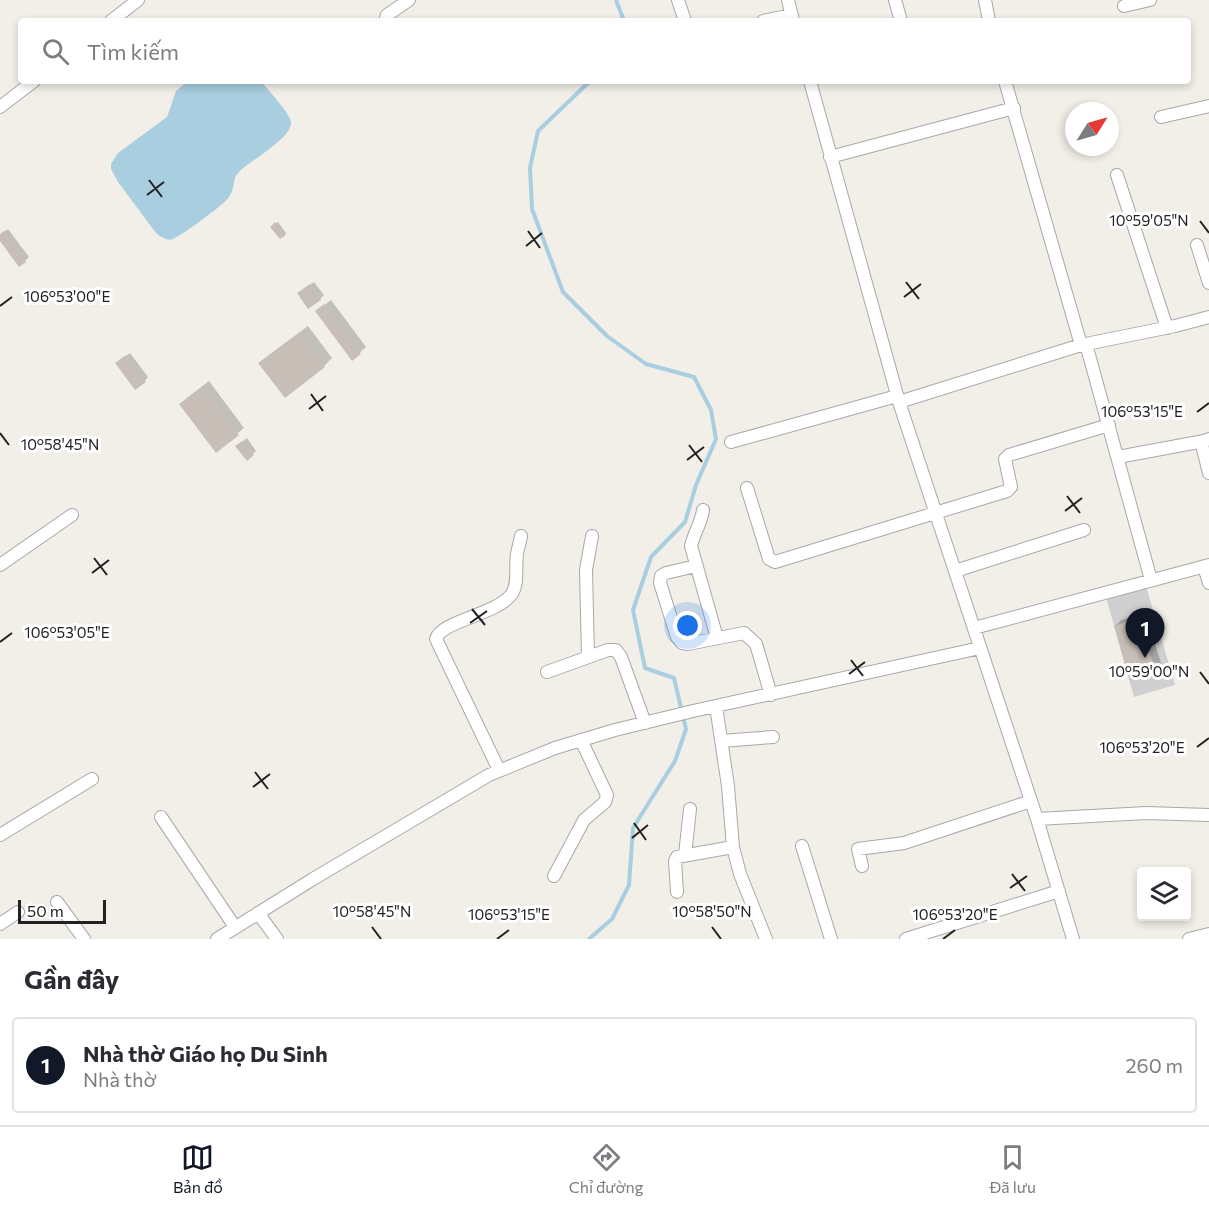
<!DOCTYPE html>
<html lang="vi">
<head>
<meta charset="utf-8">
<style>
  body { margin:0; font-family:Commissioner,sans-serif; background:#f2f2f3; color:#2b2b33 }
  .controls { position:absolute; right:18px; bottom:18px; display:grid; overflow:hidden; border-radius:6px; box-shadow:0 3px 9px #0003 }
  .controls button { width:54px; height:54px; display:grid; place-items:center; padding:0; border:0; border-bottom:2px solid #e1e1e2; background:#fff; color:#2b2b33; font:30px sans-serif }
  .compass { position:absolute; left:1065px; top:102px; width:54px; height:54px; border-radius:50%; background:#fff; box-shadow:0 3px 9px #0003; rotate:53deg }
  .scale { position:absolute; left:18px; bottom:15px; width:88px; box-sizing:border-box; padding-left:6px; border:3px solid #212121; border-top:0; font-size:16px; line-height:21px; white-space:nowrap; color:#212121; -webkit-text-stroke:4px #fff; paint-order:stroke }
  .you { position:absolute; left:688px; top:626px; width:21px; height:21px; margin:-15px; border:4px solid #fff; border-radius:50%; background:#1a73e8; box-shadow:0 0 0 9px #1a73e833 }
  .badge { display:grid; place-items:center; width:39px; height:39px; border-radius:50%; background:#111827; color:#fff; font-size:20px; font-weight:700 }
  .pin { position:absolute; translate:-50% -50px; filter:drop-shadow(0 2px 3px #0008) }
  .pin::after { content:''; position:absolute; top:32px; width:21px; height:18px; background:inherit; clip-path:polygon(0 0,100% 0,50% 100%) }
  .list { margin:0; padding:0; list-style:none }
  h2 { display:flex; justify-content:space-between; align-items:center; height:78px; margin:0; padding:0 24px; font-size:26px }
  h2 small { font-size:20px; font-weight:400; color:#7c7c81 }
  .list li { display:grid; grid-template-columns:39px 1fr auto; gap:18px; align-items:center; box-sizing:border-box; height:96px; margin:0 12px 12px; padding:0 12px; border:2px solid #e1e1e2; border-radius:6px }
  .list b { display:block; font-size:22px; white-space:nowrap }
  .list p { margin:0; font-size:20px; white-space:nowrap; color:#7c7c81 }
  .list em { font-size:20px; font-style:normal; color:#7c7c81 }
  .icon { flex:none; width:33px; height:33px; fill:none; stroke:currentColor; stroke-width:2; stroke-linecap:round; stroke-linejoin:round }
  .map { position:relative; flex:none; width:1209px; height:939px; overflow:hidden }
  .search { position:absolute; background:#fff; box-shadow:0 3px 9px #0003; left:18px; right:18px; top:18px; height:66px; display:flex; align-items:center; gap:15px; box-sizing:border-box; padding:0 21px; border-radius:6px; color:#7c7c81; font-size:22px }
  .sheet { height:186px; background:#fff }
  nav { display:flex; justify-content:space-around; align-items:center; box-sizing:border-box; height:84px; border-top:2px solid #e1e1e2; background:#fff; font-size:16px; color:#7c7c81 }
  nav a { display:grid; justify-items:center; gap:3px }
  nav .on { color:#111827 }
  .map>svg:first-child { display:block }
  .religious { fill:#cfcfcf }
  .water { fill:#a8cee0 }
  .shadow { fill:#0003 }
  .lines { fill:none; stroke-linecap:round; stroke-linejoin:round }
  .stream { stroke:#a8cee0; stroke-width:4 }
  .building { fill:#c7bfb7 }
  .minor-casing { stroke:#a8a8a8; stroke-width:14 }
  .minor { stroke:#fff; stroke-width:12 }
  .ticks { fill:none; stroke:#212121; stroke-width:2 }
  .ticks-label { font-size:15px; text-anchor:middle; fill:#212121; stroke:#fff; stroke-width:6; stroke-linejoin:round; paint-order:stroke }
</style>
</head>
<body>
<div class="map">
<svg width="1209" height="939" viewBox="0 0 1209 939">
  <rect width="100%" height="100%" fill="#f2efe8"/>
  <!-- religious -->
  <path class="religious" d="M1146 586 1175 685 1134 697 1106 597Z"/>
  <!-- water -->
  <path class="water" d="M188 81H261C267 89 290 113 291 122 293 136 256 158 246 166 228 179 238 184 229 197 225 204 181 236 173 239 167 241 161 237 156 233L118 182 111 169V164L118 153 167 117 176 91Z"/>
  <!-- shadow -->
  <path class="shadow" d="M278 222 286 233 281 237 272 227Z
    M8 229 29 257 25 261 0 238V235Z
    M314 282 324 295 320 299 302 290Z
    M331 300 366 347 352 359 323 306Z
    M308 326 332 358 324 366 269 355Z
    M130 353 148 377 145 381 121 360Z
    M209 381 244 428 216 451 187 398Z
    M247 438 256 451 253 454 241 443Z
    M1145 613 1162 666 1156 672 1115 626 1121 620Z"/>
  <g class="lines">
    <!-- stream -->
    <path class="stream" d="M616 0 624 21
      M589 939 612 919 629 885 633 828 675 761 686 729 674 678 645 668 633 610 651 557 685 522 696 485 716 439 711 410 694 377 646 364 607 336 563 292 532 209 530 168 538 131 590 81"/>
  </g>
  <!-- building -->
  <path class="building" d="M275 222 286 235 280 239 270 227Z
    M4 231 26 262 19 267 0 241V234Z
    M310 284 321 300 308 309 297 293Z
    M324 304 361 354 352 361 315 311Z
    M299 333 325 367 285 398 258 363Z
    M126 355 146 382 135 390 115 363Z
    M203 386 239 435 216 453 179 404Z
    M242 441 254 455 247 461 235 446Z
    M1139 618 1156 673 1130 681 1114 626Z"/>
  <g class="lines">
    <defs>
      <path id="minor" d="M678 0 685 21
        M788 0 793 21
        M895 0 901 21
        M985 0 989 21
        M1124 6 1150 0
        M111 21 138 0
        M385 21 387 15 409 0
        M763 21 792 15
        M810 81 899 402 1037 819 1073 939
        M1005 81 1081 345
        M0 107 34 81
        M1161 117 1209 106
        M830 157 1014 108
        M1117 175 1167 328
        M1197 245 1209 283
        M1086 344 1151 580
        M899 402 1081 345 1175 326 1209 317
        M1209 439 1204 441 1202 445 1209 473
        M731 442 897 396
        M1118 457 1204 441
        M747 488 769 559 775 562 1007 491 1011 487 1005 459 1009 455 1109 425
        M703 510C701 524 694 533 691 546L717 638
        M0 565 72 515
        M696 566 666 573 661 576 660 583 677 637 682 643 688 644 744 633 756 644 771 695
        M1204 567 1209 583
        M955 571 1084 530
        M974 628 1209 565
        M588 657 586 570 592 536
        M547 672 608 650H616L621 657 645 723
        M716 706 728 786 733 847 740 874 766 939
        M721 741 773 737
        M499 770 436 639C441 621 495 615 511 595 519 585 515 567 517 554 518 548 520 542 521 536
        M161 817 235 927
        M1037 819 1146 813 1209 815
        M0 835 92 779
        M802 846 831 939
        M685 855 690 809
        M862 866 858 849 904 843 1031 801
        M554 876 584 820 605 802 607 795 581 740
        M677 892 675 861 677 857 733 847
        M57 902 84 939
        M258 913 277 939
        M0 924 18 912
        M217 939 313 879 489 775 555 748 615 730 693 711 980 648
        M906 939 1059 891
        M1189 939 1209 934"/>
    </defs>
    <!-- minor casing -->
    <use href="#minor" class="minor-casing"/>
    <!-- minor -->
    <use href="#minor" class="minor"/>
  </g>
  <!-- ticks -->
  <path class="ticks" d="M149 180 162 197M147 195 164 182M1200 221 1209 233M528 231 540 248M526 246 542 233M906 282 919 299M904 297 921 284M0 306 12 297M311 394 323 411M309 409 326 396M1197 412 1209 403M0 433 9 445M689 445 702 462M687 460 704 447M1067 496 1080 513M1065 511 1082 498M94 558 107 575M92 573 109 560M472 609 485 625M470 623 487 611M0 642 12 633M851 660 863 676M1200 672 1209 684M849 674 865 662M1197 747 1209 738M255 772 268 789M253 787 270 774M634 823 646 840M632 838 648 825M1012 874 1025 891M1010 888 1027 876M372 927 381 939M712 927 721 939M497 939 509 930M943 939 955 930"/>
  <g class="ticks-label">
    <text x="1149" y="226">10°59'05"N</text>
    <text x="67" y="302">106°53'00"E</text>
    <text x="1142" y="417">106°53'15"E</text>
    <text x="60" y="450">10°58'45"N</text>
    <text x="67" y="638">106°53'05"E</text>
    <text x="1149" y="677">10°59'00"N</text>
    <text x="1142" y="753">106°53'20"E</text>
    <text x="372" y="917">10°58'45"N</text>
    <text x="712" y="917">10°58'50"N</text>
    <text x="509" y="920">106°53'15"E</text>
    <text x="955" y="920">106°53'20"E</text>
  </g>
</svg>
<div class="controls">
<button><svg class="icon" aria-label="layers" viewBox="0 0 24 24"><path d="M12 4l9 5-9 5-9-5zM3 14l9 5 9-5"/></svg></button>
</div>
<svg class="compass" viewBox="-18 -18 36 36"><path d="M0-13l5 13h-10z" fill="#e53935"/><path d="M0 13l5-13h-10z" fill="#7c7c81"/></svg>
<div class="scale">50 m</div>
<div class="you"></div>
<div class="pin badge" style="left:1145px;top:658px">1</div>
<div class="search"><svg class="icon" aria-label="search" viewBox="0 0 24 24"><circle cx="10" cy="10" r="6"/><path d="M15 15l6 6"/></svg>Tìm kiếm</div>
</div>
<section class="sheet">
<h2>Gần đây<small></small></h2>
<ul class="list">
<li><span class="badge">1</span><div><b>Nhà thờ Giáo họ Du Sinh</b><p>Nhà thờ</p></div><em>260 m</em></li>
</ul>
</section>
<nav>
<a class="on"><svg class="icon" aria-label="map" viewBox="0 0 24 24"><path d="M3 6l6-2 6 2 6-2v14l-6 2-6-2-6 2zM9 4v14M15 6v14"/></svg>Bản đồ</a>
<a><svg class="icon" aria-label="directions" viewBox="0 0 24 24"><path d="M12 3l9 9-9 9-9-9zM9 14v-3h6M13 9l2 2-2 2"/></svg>Chỉ đường</a>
<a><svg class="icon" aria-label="saved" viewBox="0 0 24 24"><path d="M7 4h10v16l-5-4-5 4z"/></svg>Đã lưu</a>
</nav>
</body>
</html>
